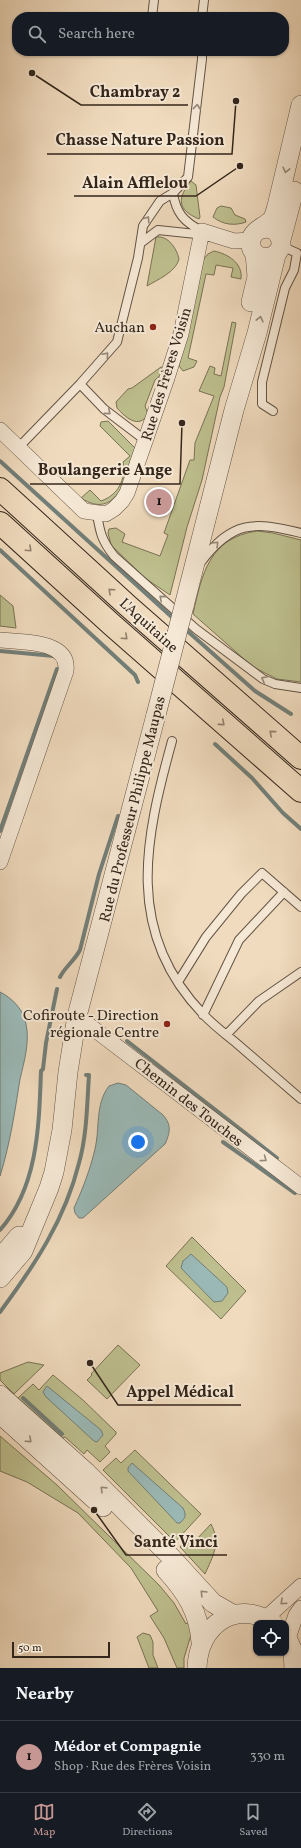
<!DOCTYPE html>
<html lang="en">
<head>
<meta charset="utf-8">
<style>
  body { margin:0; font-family:Vollkorn,serif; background:#20242c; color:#f1f3f6 }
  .controls { position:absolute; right:12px; bottom:12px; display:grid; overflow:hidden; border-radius:8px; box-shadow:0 1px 3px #0004 }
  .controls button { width:36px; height:36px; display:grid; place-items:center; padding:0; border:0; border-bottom:1px solid #363941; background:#171b24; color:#f1f3f6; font:20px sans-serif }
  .scale { position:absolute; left:12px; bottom:10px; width:98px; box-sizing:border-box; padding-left:4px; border:2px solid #34261b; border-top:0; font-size:11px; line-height:14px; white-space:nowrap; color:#34261b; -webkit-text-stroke:3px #f5e8d5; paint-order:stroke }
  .you { position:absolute; left:138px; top:1142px; width:14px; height:14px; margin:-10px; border:3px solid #fff; border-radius:50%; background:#1a73e8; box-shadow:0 0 0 6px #1a73e833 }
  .badge { display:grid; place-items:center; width:26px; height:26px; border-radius:50%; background:#c59692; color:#111; font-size:13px; font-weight:700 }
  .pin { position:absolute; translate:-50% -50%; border:2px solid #fff; box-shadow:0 1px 4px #0006 }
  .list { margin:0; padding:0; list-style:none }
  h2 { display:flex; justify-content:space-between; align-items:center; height:52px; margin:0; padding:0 16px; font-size:17px }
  h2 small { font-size:13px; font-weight:400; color:#9ea1a6 }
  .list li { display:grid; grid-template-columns:26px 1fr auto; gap:12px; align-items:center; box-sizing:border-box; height:72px; padding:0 16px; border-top:1px solid #363941 }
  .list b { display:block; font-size:15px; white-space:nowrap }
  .list p { margin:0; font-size:13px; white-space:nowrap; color:#9ea1a6 }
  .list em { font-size:13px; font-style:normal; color:#9ea1a6 }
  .icon { flex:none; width:22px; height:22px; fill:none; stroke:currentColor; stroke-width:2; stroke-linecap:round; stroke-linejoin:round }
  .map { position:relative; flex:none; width:301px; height:1668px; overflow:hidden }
  .search { position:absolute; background:#171b24; box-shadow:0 1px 3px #0004; left:12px; right:12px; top:12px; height:44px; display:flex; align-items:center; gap:10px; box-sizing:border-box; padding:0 14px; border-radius:16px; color:#9ea1a6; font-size:15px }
  .sheet { height:124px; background:#171b24 }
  nav { display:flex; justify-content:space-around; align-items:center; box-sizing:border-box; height:56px; border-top:1px solid #363941; background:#171b24; font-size:11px; color:#9ea1a6 }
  nav a { display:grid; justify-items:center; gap:2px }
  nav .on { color:#c59692 }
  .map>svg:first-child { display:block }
  .green { fill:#bebf8e; stroke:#797254 }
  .water { fill:#9bbab8; stroke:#727f79 }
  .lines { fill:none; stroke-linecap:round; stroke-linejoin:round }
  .stream { stroke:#727f79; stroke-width:4 }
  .service-casing { stroke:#635344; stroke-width:10 }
  .minor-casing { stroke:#635344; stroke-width:16 }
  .tertiary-casing { stroke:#635344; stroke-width:20 }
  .motorway-casing { stroke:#34261b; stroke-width:24 }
  .service { stroke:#f5e8d5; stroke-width:8 }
  .minor { stroke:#f5e8d5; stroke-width:15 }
  .tertiary { stroke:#f5e8d5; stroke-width:19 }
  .motorway { stroke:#f0dbbe; stroke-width:22 }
  .tertiary-bridge-casing { stroke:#635344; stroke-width:20; stroke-linecap:butt }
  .tertiary-bridge { stroke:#f5e8d5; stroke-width:19 }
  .oneway { stroke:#948778 }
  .oneway2 { stroke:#92806c }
  .poi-dot { fill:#8f2418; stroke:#f5e8d5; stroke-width:1.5 }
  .labels { text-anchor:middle; stroke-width:4; stroke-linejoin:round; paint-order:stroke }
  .poi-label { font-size:15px; fill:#34261b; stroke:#f5e8d5; text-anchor:end }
  .street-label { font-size:15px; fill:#34261b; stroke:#f5e8d5 }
  .leader { fill:none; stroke:#34261b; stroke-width:1.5 }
  .callout-dot { fill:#34261b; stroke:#f5e8d5; stroke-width:1.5 }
  .callout-label { font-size:16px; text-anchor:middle; font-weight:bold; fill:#34261b; stroke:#f5e8d5; stroke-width:4; stroke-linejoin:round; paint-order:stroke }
</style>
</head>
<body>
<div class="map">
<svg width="301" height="1668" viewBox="0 0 301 1668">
  <rect width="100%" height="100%" fill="#f0dbbe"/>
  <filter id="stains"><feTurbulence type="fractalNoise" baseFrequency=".005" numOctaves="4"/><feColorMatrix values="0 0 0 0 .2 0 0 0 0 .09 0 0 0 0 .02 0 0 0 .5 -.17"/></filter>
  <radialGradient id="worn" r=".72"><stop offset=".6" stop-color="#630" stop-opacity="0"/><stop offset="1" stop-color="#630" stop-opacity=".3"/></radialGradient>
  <!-- green -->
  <path class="green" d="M191 181 196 185 200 217 199 219C177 210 177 198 191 181Z
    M221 206 231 208 235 215 245 219 246 222C235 226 223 225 213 217L217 208Z
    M156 237C168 235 177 249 179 259 176 272 157 280 147 286Z
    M214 251C228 254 243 263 241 279L231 277 233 268 216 265 214 275 206 274 188 358 197 361 194 367 183 371 179 366 202 261 208 254Z
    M232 322 236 323 224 387 220 397 202 480 187 527 170 595 145 578 111 545 108 533 109 529 116 528 125 534 122 542 160 556 168 535 164 533 190 460H194L195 443 214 396 199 391 210 366 215 368 214 374 221 376Z
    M161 367 164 368 161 375 155 380 145 406 148 414C139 430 125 417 117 408L116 402 128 389 132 388Z
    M108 421 136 449C127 473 118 522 81 498L90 490 101 501C118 495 126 480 123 462L130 456 100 426 101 422Z
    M257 531 273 533 301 540V682L277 679 253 667 193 614C202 574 209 538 257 531Z
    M0 595 13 606 16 628 0 626Z
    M192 1237 246 1291 221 1319 166 1266Z
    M118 1345 140 1365 107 1399 87 1380 92 1375 91 1374Z
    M28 1362 44 1365 14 1394 0 1380V1373Z
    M53 1375 83 1400 116 1432V1434L105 1446 110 1452 100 1462 87 1450 84 1454 65 1437 63 1438 18 1398 33 1384 39 1390Z
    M0 1436 57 1485 159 1585 174 1603 186 1624 190 1620 191 1635 184 1658V1668H177L164 1638 150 1616 158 1611 131 1568 78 1513 27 1482 0 1471Z
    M135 1450 201 1514 175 1542 103 1470 116 1458 121 1463Z
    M211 1524C221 1543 213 1556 205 1574L180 1547 189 1536 195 1541Z
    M143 1633 150 1635 153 1642V1655L158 1668H149L137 1637Z"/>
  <!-- water -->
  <path class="water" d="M0 992C12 998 24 1010 26 1024 30 1042 24 1062 20 1079 15 1111 10 1144 0 1176Z
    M118 1083 126 1085 163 1115C172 1125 170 1133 165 1144L83 1218H79L75 1213 74 1208C83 1188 90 1170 95 1149 100 1128 95 1104 109 1086Z
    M191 1254 227 1287 228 1293 222 1301 214 1302 181 1268 183 1261Z
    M47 1386 101 1430 103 1435 97 1442 94 1441 46 1397 43 1392Z
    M132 1463 183 1508C187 1516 185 1518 180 1523H177L128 1471V1468Z"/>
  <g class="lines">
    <!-- stream -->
    <path class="stream" d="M0 461 174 619
      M0 550 135 675 138 682
      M184 628 255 691 291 714
      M0 651 54 656
      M215 744 252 778 283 813 301 829
      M0 831 57 669
      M60 977C65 967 75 960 80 950L99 874 118 816
      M127 1041 277 1158
      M223 1142 295 1193
      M0 1230C38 1187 39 1126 41 1071L43 1069 46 1043 57 989
      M0 1312C34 1266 65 1220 79 1163 87 1135 87 1104 89 1075H86
      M23 1398 62 1434"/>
    <defs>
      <path id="service" d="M152 17 154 0
        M202 17 204 0
        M173 193C176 213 184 222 202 231
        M142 242 158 230 196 234 202 231
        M80 384 104 409 146 441
        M273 411 262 404V382L285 288 294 270 297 253 281 246
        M18 448 80 384 117 342 138 258 143 226 160 201 173 193 188 177 202 59V51
        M97 514C100 533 102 541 114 556L196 629 263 679 275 684 301 688
        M201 562C232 521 253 521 301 533
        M172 741C145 839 124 932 203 1014 212 1024 224 1033 235 1042 257 1061 279 1080 301 1099
        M178 982 206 937 241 894 262 873 301 907
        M203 1015 239 940 284 892
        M226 1035 259 1001 301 972"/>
      <path id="minor" d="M0 430 84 511 106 514 114 509 122 501 127 493 167 378 181 334 202 231 234 241 251 240
        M0 640C22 642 70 640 66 671L0 862
        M77 1016 301 1187
        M266 1618 301 1586
        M288 1638 296 1615 301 1608"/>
      <path id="tertiary" d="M259 230C271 225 282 232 281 246 275 264 248 260 251 240 253 229 268 226 273 218 275 214 276 209 277 206L301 105
        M281 240 294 191
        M251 302 257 277 255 253
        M184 606 234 410 257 333 276 255
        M0 1258 19 1236
        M0 1278 23 1251 49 1188 54 1172 62 1130 68 1072 77 1016 156 715
        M0 1395 86 1472 170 1556 213 1603 234 1615
        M0 1414 103 1507
        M166 1570C186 1592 199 1612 201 1642
        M286 1636 293 1651 294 1668
        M197 1668C198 1626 235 1598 273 1623"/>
      <path id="motorway" d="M0 489 128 606 301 758
        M0 523 111 624 301 791"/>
    </defs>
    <!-- service casing -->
    <use href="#service" class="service-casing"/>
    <!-- minor casing -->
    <use href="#minor" class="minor-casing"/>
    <!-- tertiary casing -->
    <use href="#tertiary" class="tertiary-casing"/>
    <!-- motorway casing -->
    <use href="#motorway" class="motorway-casing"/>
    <!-- service -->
    <use href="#service" class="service"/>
    <!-- minor -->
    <use href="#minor" class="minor"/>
    <!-- tertiary -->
    <use href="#tertiary" class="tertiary"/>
    <!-- motorway -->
    <use href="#motorway" class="motorway"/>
    <defs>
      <path id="tertiary-bridge" d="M156 715 184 606"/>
    </defs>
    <!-- tertiary-bridge casing -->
    <use href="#tertiary-bridge" class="tertiary-bridge-casing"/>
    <!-- tertiary-bridge -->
    <use href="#tertiary-bridge" class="tertiary-bridge"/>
  </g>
  <!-- one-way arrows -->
  <defs><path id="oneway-chevron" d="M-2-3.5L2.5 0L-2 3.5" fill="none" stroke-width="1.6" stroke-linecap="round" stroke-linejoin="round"/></defs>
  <g class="oneway">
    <use href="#oneway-chevron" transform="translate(197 107) rotate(-84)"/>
    <use href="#oneway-chevron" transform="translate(286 170) rotate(104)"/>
    <use href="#oneway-chevron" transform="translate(147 219) rotate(-56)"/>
    <use href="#oneway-chevron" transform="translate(260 319) rotate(-76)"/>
    <use href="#oneway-chevron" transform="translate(106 355) rotate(-49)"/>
    <use href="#oneway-chevron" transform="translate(108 412) rotate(40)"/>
    <use href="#oneway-chevron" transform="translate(216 544) rotate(-45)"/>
    <use href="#oneway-chevron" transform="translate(162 598) rotate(-139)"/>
    <use href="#oneway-chevron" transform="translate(264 679) rotate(-153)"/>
    <use href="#oneway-chevron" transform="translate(264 1159) rotate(37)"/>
    <use href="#oneway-chevron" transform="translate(29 1440) rotate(42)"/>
    <use href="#oneway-chevron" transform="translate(103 1489) rotate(-136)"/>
    <use href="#oneway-chevron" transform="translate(203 1593) rotate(-134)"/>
    <use href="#oneway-chevron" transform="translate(283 1602) rotate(137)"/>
  </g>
  <g class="oneway2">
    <use href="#oneway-chevron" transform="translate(29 549) rotate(43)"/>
    <use href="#oneway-chevron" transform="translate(111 591) rotate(-138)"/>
    <use href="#oneway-chevron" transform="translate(125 637) rotate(42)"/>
    <use href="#oneway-chevron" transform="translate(222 723) rotate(41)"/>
    <use href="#oneway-chevron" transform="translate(272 733) rotate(-139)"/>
  </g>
  <!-- markers -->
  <g class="poi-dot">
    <circle cx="153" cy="327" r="4"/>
    <circle cx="167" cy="1024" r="4"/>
  </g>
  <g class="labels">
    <!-- poi labels -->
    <g class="poi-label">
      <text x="145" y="332">Auchan</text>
      <text x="159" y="1020">Cofiroute - Direction<tspan x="159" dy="17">régionale Centre</tspan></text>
    </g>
    <!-- street labels -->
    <g class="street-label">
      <text transform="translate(166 374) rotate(-73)" y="5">Rue des Frères Voisin</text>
      <text transform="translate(149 625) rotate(42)" y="5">L'Aquitaine</text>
      <text transform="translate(132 809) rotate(-76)" y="5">Rue du Professeur Philippe Maupas</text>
      <text transform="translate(189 1102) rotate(38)" y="5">Chemin des Touches</text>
    </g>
  </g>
  <!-- callouts -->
  <path class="leader" d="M32 73L81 105H188M236 101L232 154H47M240 166L196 196H74M182 423L180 484H30M90 1363L118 1405H241M94 1510L126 1555H227"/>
  <g class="callout-dot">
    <circle cx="32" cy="73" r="4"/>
    <circle cx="236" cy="101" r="4"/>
    <circle cx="240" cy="166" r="4"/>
    <circle cx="182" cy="423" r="4"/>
    <circle cx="90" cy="1363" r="4"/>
    <circle cx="94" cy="1510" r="4"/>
  </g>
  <g class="callout-label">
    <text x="135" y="97">Chambray 2</text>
    <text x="140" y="145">Chasse Nature Passion</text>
    <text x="135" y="188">Alain Afflelou</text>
    <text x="105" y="475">Boulangerie Ange</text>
    <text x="180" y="1397">Appel Médical</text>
    <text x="176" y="1547">Santé Vinci</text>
  </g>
  <rect width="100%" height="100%" filter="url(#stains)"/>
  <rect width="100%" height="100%" fill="url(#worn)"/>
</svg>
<div class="controls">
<button><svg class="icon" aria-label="locate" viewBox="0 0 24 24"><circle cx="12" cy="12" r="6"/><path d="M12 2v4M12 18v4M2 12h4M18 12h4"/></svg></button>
</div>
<div class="scale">50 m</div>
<div class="you"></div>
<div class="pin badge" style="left:159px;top:502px">1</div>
<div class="search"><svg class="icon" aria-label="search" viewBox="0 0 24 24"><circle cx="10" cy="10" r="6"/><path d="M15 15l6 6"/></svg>Search here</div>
</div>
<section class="sheet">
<h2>Nearby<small></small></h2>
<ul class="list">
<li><span class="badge">1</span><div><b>Médor et Compagnie</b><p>Shop · Rue des Frères Voisin</p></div><em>330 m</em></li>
</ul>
</section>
<nav>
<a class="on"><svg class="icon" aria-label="map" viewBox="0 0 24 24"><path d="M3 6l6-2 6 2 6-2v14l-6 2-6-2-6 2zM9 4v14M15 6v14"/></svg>Map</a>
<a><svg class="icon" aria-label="directions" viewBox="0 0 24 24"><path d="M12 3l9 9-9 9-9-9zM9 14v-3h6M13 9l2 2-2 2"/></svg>Directions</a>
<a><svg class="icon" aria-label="saved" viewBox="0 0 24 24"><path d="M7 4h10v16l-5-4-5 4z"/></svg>Saved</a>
</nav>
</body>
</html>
